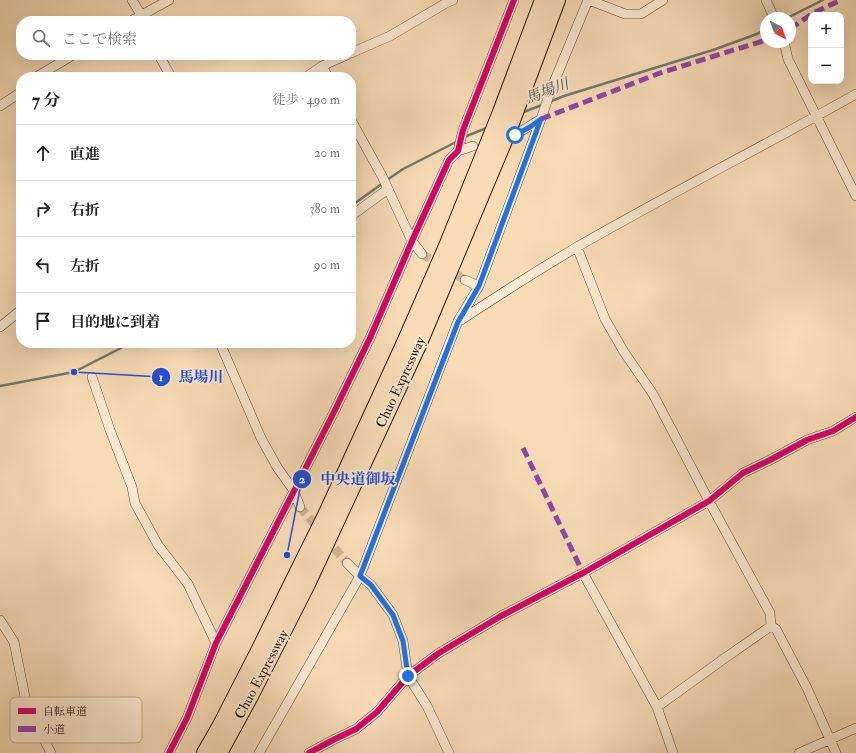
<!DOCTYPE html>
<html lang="ja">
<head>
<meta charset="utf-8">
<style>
  body { margin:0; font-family:"IM FELL Double Pica","Noto Serif JP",serif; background:#f6f6f6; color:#202124 }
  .controls { position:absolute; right:12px; top:12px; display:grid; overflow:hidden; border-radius:8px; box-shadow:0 4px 16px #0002 }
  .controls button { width:36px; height:36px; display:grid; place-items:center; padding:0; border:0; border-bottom:1px solid #e0e0e0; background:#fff; color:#202124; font:20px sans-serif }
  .compass { position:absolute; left:760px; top:12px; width:36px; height:36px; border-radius:50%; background:#fff; box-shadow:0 4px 16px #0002; rotate:139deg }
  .stop { position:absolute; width:12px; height:12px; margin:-9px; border:3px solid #1a73e8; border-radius:50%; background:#fff }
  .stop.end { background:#1a73e8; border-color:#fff; box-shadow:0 1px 4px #0008 }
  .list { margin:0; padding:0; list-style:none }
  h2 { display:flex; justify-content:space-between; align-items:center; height:52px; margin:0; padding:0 16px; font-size:17px }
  h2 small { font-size:13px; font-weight:400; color:#757577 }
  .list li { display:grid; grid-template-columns:26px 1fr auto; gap:12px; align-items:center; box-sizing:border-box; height:56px; padding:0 16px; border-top:1px solid #e0e0e0 }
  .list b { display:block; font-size:15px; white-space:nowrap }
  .list em { font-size:13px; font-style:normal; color:#757577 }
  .icon { flex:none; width:22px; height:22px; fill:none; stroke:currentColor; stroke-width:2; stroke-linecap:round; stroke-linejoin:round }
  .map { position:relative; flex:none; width:856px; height:753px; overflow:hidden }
  .search { position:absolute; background:#fff; box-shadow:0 4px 16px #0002; left:16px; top:16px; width:340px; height:44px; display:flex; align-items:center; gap:10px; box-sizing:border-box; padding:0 14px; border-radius:16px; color:#757577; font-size:15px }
  .panel { position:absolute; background:#fff; box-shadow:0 4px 16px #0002; left:16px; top:72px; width:340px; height:276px; border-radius:16px }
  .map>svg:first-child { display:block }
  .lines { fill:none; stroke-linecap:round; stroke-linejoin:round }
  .stream { stroke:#707873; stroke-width:2.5 }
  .minor-tunnel { stroke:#cdb494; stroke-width:9; stroke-dasharray:9 4.5; stroke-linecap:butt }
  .minor-casing { stroke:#5b4838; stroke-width:10 }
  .motorway-casing { stroke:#27160e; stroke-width:18 }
  .minor { stroke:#fae8d0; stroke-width:9 }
  .motorway { stroke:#f7dcb6; stroke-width:16 }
  .quiet { stroke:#8e44ad; stroke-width:5; stroke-dasharray:10 5; stroke-linecap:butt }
  .cycleway-casing { stroke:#fae8d0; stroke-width:8 }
  .cycleway { stroke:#d6006c; stroke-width:6 }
  .route { stroke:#1a73e8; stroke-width:5 }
  .labels { text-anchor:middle; stroke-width:3.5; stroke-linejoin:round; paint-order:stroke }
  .street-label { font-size:14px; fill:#27160e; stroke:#fae8d0 }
  .water-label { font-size:15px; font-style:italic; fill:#514f49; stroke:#fae8d0 }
  .key { fill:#fae8d0; stroke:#bba996; stroke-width:1 }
  .key-label { font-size:11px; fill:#27160e }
  .leader { fill:none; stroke:#1d4ed8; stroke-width:1.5 }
  .callout-dot { fill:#1d4ed8; stroke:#fae8d0; stroke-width:1.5 }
  .mark-label { font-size:12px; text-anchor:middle; font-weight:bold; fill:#fff }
  .callout-label { font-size:15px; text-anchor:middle; font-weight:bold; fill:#1d4ed8; stroke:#fae8d0; stroke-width:3.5; stroke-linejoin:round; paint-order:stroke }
</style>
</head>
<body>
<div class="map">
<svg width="856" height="753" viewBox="0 0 856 753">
  <rect width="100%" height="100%" fill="#f7dcb6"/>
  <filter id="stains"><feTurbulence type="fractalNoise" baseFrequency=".005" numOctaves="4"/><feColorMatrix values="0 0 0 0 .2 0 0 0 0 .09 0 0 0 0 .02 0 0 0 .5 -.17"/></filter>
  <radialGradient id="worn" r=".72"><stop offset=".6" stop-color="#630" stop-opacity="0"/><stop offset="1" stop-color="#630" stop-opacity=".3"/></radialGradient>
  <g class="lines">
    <!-- stream -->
    <path class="stream" d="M787 18 823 0
      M549 102 564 96 713 50 757 34 766 29
      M521 113 542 105
      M464 137 489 127
      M387 180 403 169 458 141
      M351 206 383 183
      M0 386 74 372 121 348 127 343"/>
    <!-- minor-tunnel -->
    <path class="minor-tunnel" d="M422 254 465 280
      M300 507 347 563"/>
    <defs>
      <path id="minor" d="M132 0 141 15 139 18 140 20
        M589 0 625 14H641L663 0
        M766 0 774 18
        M131 21 169 0
        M784 42 788 59 856 196
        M351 53 390 36 446 3 453 0
        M159 55 171 77
        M322 66 328 77
        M36 77 73 55
        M306 77 322 66 347 55
        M0 106 21 92
        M351 120 382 176 412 241 422 254
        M515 135 541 119
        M458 151 473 146
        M351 216 388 189
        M577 247 605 319 624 352 653 394 709 501 770 613 771 626
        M465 280 479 286
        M461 320C499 295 538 270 577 247 669 194 764 146 856 94
        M0 327 21 310
        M220 343 261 438 277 467 294 491 300 507
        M92 377 110 430 132 487 135 503 158 545 188 584 216 643
        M347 563 360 576 371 585 393 615 403 641 408 676 427 706 449 753
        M583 573 657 707
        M0 620 14 642 27 707 51 753
        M771 626 776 629 807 688 836 753
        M169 753 187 718 216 643 294 491 333 414 370 338 412 241 449 160 458 151 463 130 514 0
        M259 753 360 576 458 321 479 286 541 119 550 92 588 0
        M309 753 335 739 356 729 377 712 408 676 439 653 501 616 583 573 709 501 743 473 770 460 807 440 833 431 856 417
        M673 753 657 707 725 658 771 626
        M799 753 856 728"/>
      <path id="motorway" d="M205 753 220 727 260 649 327 513 407 338 447 246 501 112 543 0
        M219 753 250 696 307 584 419 343 508 131 557 0"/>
    </defs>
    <!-- minor casing -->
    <use href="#minor" class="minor-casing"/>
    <!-- motorway casing -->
    <use href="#motorway" class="motorway-casing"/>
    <!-- minor -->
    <use href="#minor" class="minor"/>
    <!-- motorway -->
    <use href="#motorway" class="motorway"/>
    <!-- quiet -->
    <path class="quiet" d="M790 29 813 13 841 0
      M541 119 660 73 766 40
      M523 448 583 573"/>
    <defs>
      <path id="cycleway" d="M169 753 187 718 216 643 294 491 333 414 370 338 412 241 449 160 458 151 463 130 514 0
        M309 753 335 739 356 729 377 712 408 676 439 653 501 616 583 573 709 501 743 473 770 460 807 440 833 431 856 417"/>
    </defs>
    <!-- cycleway casing -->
    <use href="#cycleway" class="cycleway-casing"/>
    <!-- cycleway -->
    <use href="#cycleway" class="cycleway"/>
  </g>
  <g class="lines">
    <!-- route -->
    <path class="route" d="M408 676 403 641 393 615 371 585 360 576 458 322 479 286 541 119 530 127 515 135"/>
  </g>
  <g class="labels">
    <!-- street labels -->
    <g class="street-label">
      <text transform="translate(400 382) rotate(-65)" y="5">Chuo Expressway</text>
      <text transform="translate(261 674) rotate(-62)" y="5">Chuo Expressway</text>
    </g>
    <!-- water labels -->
    <g class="water-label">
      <text transform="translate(547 91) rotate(-21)" y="5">馬場川</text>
    </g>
  </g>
  <!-- legend -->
  <rect x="10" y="697" width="132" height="46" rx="6" class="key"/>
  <rect x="18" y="708" width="18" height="6" fill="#d6006c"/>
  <rect x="18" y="726" width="18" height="6" fill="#8e44ad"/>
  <g class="key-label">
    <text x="43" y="715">自転車道</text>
    <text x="43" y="733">小道</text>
  </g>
  <!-- callouts -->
  <path class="leader" d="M74 372L161 377M287 555L302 479"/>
  <g class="callout-dot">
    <circle cx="74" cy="372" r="4"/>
    <circle cx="287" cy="555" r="4"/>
    <circle cx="161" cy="377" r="10"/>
    <circle cx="302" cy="479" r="10"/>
  </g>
  <g class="mark-label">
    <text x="161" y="381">1</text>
    <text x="302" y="483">2</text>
  </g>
  <g class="callout-label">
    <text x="201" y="382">馬場川</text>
    <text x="358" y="484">中央道御坂</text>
  </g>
  <rect width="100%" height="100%" filter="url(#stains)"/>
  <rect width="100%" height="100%" fill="url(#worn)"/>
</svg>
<div class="controls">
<button>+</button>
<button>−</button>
</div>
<svg class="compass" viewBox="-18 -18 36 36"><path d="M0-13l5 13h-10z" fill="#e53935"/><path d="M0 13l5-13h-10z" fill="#757577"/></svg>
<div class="stop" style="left:515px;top:135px"></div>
<div class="stop end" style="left:408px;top:676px"></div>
<div class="search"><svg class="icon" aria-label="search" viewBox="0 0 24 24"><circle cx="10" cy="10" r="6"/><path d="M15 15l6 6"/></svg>ここで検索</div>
<section class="panel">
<h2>7 分<small>徒歩 · 490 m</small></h2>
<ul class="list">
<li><svg class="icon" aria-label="ahead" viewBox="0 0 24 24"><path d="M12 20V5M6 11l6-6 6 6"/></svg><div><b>直進</b></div><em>20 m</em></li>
<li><svg class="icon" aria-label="right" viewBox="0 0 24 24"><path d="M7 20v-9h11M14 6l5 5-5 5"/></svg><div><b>右折</b></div><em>380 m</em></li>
<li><svg class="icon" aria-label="left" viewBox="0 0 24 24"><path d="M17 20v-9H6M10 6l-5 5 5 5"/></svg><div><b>左折</b></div><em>90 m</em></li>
<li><svg class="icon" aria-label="arrive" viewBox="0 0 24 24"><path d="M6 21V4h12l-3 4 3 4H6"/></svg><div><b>目的地に到着</b></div></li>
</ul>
</section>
</div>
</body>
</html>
